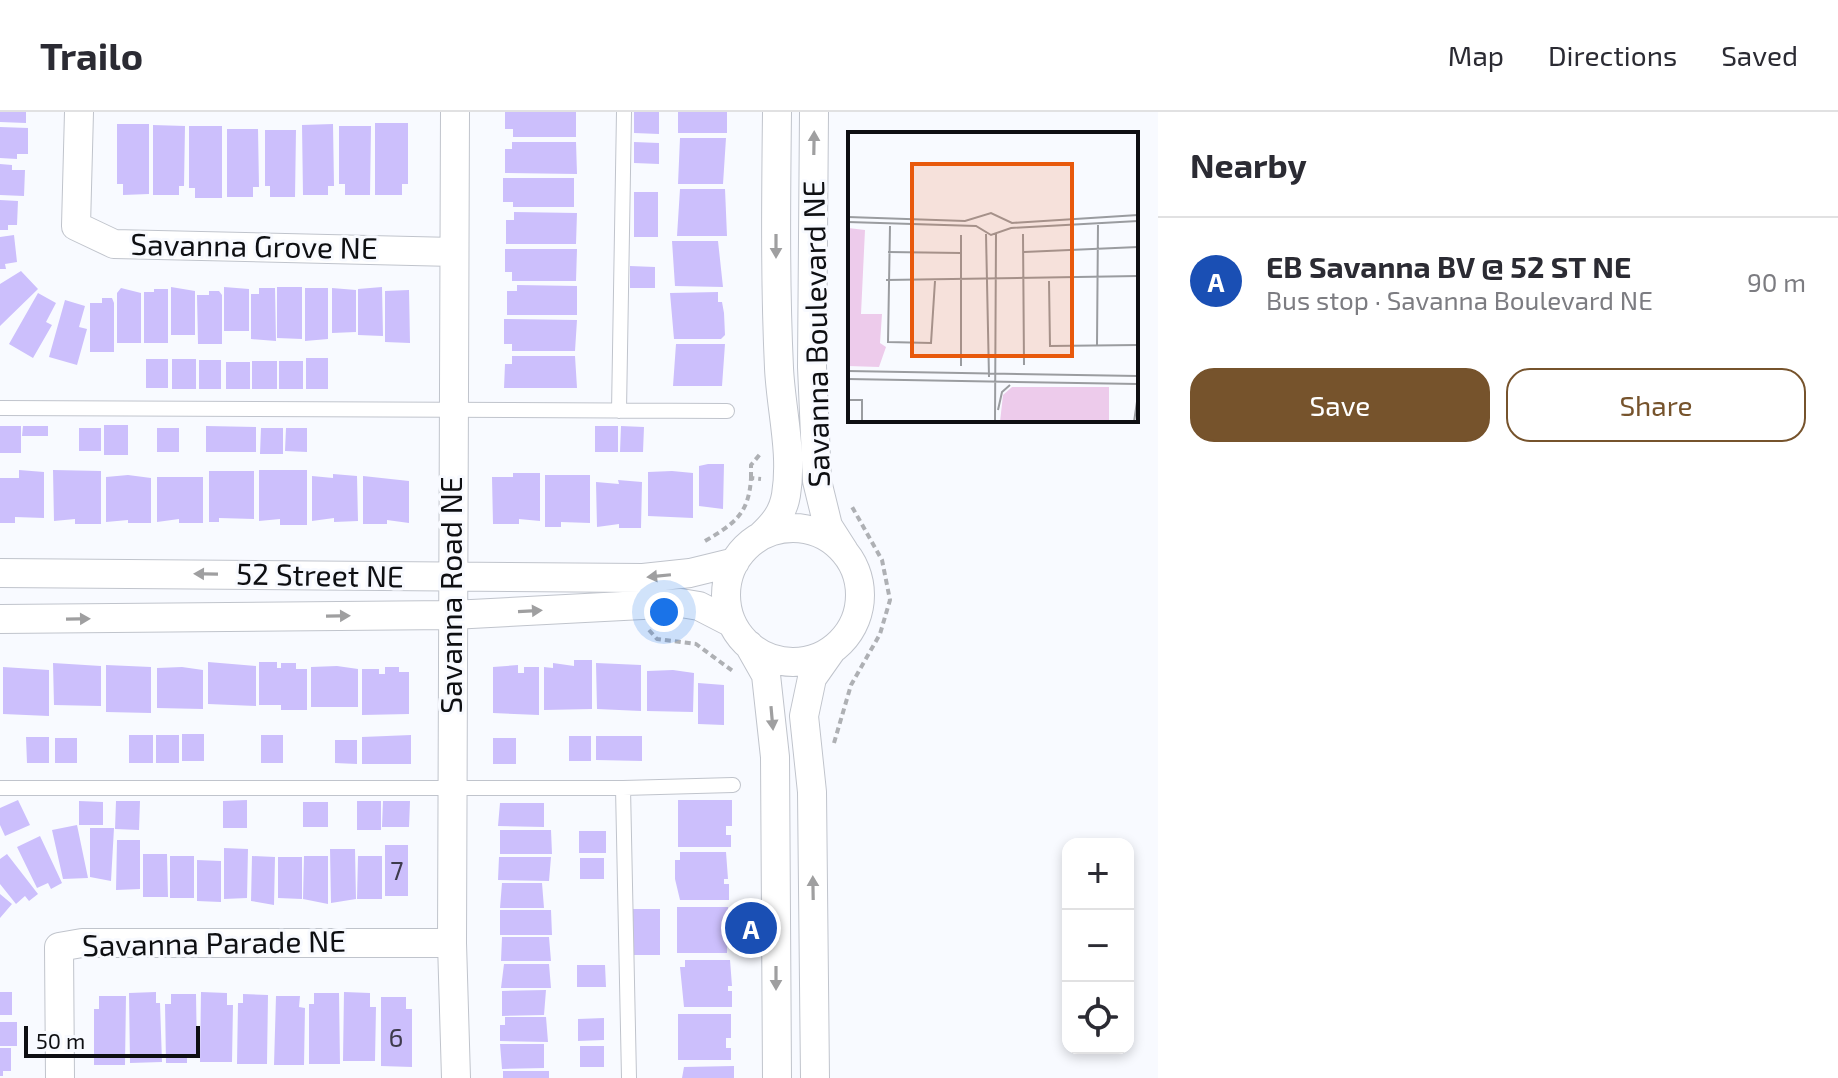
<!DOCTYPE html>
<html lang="en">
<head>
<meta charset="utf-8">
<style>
  body { margin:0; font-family:"Exo 2",sans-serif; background:#f2f2f3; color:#2b2b33 }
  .controls { position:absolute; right:24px; bottom:24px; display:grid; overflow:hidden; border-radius:16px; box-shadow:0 4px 12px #0003 }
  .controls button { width:72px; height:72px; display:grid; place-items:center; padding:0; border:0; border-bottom:2px solid #e1e1e2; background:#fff; color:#2b2b33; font:40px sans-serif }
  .scale { position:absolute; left:24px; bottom:20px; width:176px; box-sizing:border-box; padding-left:8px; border:4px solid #0e0f12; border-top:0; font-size:22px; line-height:28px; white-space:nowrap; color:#0e0f12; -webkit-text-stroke:6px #f8faff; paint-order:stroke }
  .you { position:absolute; left:664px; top:500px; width:28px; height:28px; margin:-20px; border:6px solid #fff; border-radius:50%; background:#1a73e8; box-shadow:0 0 0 12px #1a73e833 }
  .badge { display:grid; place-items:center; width:52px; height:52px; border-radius:50%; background:#76532c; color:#fff; font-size:26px; font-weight:700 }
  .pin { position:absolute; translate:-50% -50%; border:4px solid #fff; box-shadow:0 2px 8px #0006 }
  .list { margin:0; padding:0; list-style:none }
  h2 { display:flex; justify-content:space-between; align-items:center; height:104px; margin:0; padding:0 32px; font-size:34px }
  h2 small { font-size:26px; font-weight:400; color:#7c7c81 }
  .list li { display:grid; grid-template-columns:52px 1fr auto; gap:24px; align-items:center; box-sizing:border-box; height:128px; padding:0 32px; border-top:2px solid #e1e1e2 }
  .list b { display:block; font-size:30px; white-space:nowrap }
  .list p { margin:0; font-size:26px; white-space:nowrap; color:#7c7c81 }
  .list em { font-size:26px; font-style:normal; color:#7c7c81 }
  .actions { display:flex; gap:16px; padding:24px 32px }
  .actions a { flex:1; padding:18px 0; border:2px solid #76532c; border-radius:24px; text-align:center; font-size:28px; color:#76532c }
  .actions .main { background:#76532c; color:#fff }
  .icon { flex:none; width:44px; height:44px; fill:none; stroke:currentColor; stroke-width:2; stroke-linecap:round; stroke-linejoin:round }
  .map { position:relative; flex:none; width:1158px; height:966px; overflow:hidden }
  header { display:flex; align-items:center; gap:48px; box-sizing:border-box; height:112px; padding:0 40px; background:#fff; border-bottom:2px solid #e1e1e2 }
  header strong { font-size:38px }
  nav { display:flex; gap:44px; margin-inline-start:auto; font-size:28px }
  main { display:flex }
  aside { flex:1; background:#fff }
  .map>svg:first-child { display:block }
  .building { fill:#ccbffc }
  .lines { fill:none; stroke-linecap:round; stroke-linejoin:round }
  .lane-casing { stroke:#c0c4cc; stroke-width:16 }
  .street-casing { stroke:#c0c4cc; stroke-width:30 }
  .path { stroke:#aeb0b4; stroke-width:4; stroke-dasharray:6 4; stroke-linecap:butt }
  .lane { stroke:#fff; stroke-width:14 }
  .street { stroke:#fff; stroke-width:28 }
  .oneway { fill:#9f9fa0 }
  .labels { text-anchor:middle; stroke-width:6; stroke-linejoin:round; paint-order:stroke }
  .number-label { font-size:26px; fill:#3e3b4c }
  .street-label { font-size:30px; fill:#0e0f12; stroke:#f8faff }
  .inset-road { fill:none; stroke:#9a9ca0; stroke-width:2 }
  .view { fill:#e8590c; fill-opacity:0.15; stroke:#e8590c; stroke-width:4 }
  .inset-edge { fill:none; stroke:#0e0f12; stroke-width:4 }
</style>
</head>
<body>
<header>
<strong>Trailo</strong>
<nav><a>Map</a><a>Directions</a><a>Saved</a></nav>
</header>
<main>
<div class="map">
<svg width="1158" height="966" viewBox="0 0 1158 966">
  <rect width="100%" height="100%" fill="#f8faff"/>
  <!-- building -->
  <path class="building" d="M0 0H26V11L0 10Z
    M505 0H576V25H513V17H505Z
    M634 0H659V22L634 21Z
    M678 0H727V21H678Z
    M375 11H408V72H402V83H375Z
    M117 12H149V82L123 83V72H117Z
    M333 12 334 74H328V83H303L302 13Z
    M153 13 185 14 184 74H179V83H153Z
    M189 14H222V86H195V76H189Z
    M339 14H371L370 83H345V72H339Z
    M0 15 28 16V42H17V47L0 46Z
    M227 17H258L259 75H253V85H227Z
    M265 18H296L295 85H270V74H265Z
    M680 26H726L723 72H678Z
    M512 30H576L577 62 505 61V37H512Z
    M634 30 659 31V52L634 51Z
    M0 52 12 53V58H25L24 84 0 83Z
    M503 66H574V95H513V90H503Z
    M680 77H725L727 124H677Z
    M634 80H658V125H634Z
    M0 88 18 89 17 113H8V118H0Z
    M514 100 577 101 576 132H506V108H514Z
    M14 123 17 150 5 152 6 157H0V125Z
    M672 129H718L723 175 675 174Z
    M505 137H577L576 169H512V160H505Z
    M630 154 655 155V176H630Z
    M21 159 38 177 0 214V172Z
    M517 173 577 174V203H507V179H517Z
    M171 175 195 179V223H171Z
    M224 175 249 177V219H224Z
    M277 175H302V227L277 226Z
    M382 175 383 224 358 223V177Z
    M121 176 141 181V231H117V181Z
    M259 176H275L276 229 251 227V182H259Z
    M305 176H328V227L305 229Z
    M332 176 356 178V220L332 221Z
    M154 177H168V231H144V180H154Z
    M409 178 410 231 385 230V179Z
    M209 179H219L222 183V232H198L197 183H209Z
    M718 180V190H722L724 201 725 223 721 227H674L670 181Z
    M38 181 56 191 46 210 52 213 33 246 9 232Z
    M102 186H112L114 191V240H90V191H102Z
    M65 188 85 194 79 215 87 217 77 253 49 245Z
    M504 207 577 208 575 239H512V232H504Z
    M676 232H725L722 274H673Z
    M512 244H575L577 276H504L505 252H512Z
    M306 246H328V277H306Z
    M146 247H168V276H146Z
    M172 247H196V277H172Z
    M199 248H221V277H199Z
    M252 249H277V277H252Z
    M279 249H303V277H279Z
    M226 250H250V277H226Z
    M104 313H128V343H104Z
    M0 314H21V341H0Z
    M23 314H48V324H22Z
    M206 314 256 315V340H206Z
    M595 314H618V340H595Z
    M621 314 644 315 643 340H620Z
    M79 316H101V339H79Z
    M157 316H179V340H157Z
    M261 316H283V342H260Z
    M286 316H307V340L285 339Z
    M708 352H724L723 397 699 394V354Z
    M19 358 44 360V406L15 405V411H0V366H19Z
    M53 358 101 359V412H75V407L54 409Z
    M259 358H307V413H280V407L259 409Z
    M209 359H254V407L219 406V410H209Z
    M672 359 693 361V406L648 404V360Z
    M513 361H540V409L519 407V412H493L492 365H513Z
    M333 362 357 364 358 409 334 410V406L312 409V364L333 366Z
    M128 363 151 366V411H128V408L106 410V365Z
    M545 363H590V411L561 410V415H545Z
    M363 364 409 369V411L387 408V412H363Z
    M157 365H203V411H179V407L157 410Z
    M618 368 642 370 641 416H619V412L597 415 596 370 619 372Z
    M574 548H592V597L544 598V555L553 556V551L574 554Z
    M208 550 256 554V594L208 592Z
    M259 550H277V556H281V551H296V557H307V598H281V593H259Z
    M53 551 101 554V594L54 593Z
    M596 551 641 553V599L597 597Z
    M106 553 151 555V601L106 600Z
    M518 553V561H524V555H539V603L493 601V555Z
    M337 554 358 557V595H311V555Z
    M3 555 49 558V604L3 602Z
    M182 555 203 558V597L157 596V556Z
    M385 555H399V560H409V602L362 603V557H379V562H385Z
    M673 558 694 561 693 600 647 599V559Z
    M698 571 724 573V613L698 612Z
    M182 622H204V649H182Z
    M129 623H153V651H129Z
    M156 623H179V651H156Z
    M261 623H283V651H261Z
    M411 623V652H362V625Z
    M569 624H591V649H569Z
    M596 624H642V649L596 648Z
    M26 625H49V651H27Z
    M55 626H77V651H55Z
    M493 626H516V652H493Z
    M335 628H357V652L335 651Z
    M18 688 30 713 5 724 0 713V696Z
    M247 688V716H223V689Z
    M678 688H732V714H726V723H731V735H678Z
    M79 689 103 690V713H79Z
    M116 689H140L139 718 115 717Z
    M357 689H381V718H357Z
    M383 689H410L409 715H382Z
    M303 690H328V715H303Z
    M500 691H544V715L498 714Z
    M77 713 88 766 63 767 52 718Z
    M90 716H114L111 769 90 765Z
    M500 718H551L552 742H500Z
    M579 719H606V741H579Z
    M40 724 62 771 51 777 48 771 37 776 17 735Z
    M117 728H140V777L116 778Z
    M385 733H408V784H385Z
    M224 736 248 737 247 786 224 787Z
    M330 737H355L356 787 331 791Z
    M680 740H726L728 767H724V772H729V788H680L675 767V748H680Z
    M7 742 38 782 29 789 25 784 16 792 0 772V747Z
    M143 742H167L168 785H143Z
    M170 744H194V786H170Z
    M252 744 275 745 274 793 251 789Z
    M304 744H328V792L303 787Z
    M358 744H382V787H357Z
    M278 745H302V787L278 786Z
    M499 745H551L549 769 498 768Z
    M580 746H604V767H580Z
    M197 748 221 749V790L197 789Z
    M502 771H542L544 796H500Z
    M0 782 12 792 0 806Z
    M677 795H728L727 841H677Z
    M633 797H660V843H633Z
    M500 798H551L552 823H500Z
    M502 825H549L551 849H501Z
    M685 848H730L732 874H728V879H732V895H684L680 855H685Z
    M504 852H549L551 876H501Z
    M577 853H605L606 875H577Z
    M546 878 544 903 502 904V879Z
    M0 880H12V903H0Z
    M156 880V891H160L162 950 130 951 129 881Z
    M201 880 227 881V893H233L232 950H200Z
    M344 880 370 881V895H376L375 949H343Z
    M314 881H339L340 952H309V892H314Z
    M171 882H196L197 942H187V951H166L165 892H171Z
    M243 882 268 883 267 952H237L238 891H243Z
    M99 884H126L125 953H94V897H99Z
    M276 884H300L299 895 305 896 304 953H274Z
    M381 885H406V897H412V955L381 954Z
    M678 902H731V926H726V936H731V948H678Z
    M505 905H546L548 930 500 929V913H505Z
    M604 906V928L578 929V907Z
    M0 910H17V934H0Z
    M500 932H544V956L502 957Z
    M580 934H604V955H580Z
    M0 936H11V959H3V964H0Z
    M734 954V966H682L684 955Z
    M503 959H549V966H503Z"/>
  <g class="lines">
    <defs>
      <path id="lane" d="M0 296 727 299
        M619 299 624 0
        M0 676H623L733 673
        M623 676 629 966"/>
      <path id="street" d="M79 0 76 114 114 132 454 140
        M455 0 452 831 456 966
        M814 0 812 255 817 369 828 414 844 439
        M726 483a67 67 0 1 1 134 0a67 67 0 1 1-134 0Z
        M761 424C774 412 783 401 786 383 793 341 781 298 779 256 775 171 776 85 777 0
        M0 461 643 466 690 461 735 450
        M0 507 452 503 681 491 699 494 732 511
        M749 533 766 563 775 645 777 966
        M60 966 59 835 82 831H452
        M815 966 812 680 804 604 812 566 831 539"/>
    </defs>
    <!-- lane casing -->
    <use href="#lane" class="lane-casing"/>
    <!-- street casing -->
    <use href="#street" class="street-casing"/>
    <!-- path -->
    <path class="path" d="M751 366V353L761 341
      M705 429C734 412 749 402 751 366L761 367
      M649 518 657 527 696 532 734 560
      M834 631 851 573 880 522 890 488 882 448 851 393"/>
    <!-- lane -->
    <use href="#lane" class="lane"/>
    <!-- street -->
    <use href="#street" class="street"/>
  </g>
  <!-- one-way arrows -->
  <defs><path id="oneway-solid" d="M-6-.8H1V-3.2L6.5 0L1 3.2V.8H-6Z" transform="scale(2)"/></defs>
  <g class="oneway">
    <use href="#oneway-solid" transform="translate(814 31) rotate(-89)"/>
    <use href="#oneway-solid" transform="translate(776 134) rotate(90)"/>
    <use href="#oneway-solid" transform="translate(206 462) rotate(-179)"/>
    <use href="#oneway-solid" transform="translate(659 464) rotate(174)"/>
    <use href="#oneway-solid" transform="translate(530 499) rotate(-3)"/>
    <use href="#oneway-solid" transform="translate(338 504) rotate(-1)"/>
    <use href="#oneway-solid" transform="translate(78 507) rotate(-1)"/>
    <use href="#oneway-solid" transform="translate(772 606) rotate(85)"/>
    <use href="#oneway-solid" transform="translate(813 776) rotate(-91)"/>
    <use href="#oneway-solid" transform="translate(776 866) rotate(90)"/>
  </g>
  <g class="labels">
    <!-- number labels -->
    <g class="number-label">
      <text x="397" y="768">7</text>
      <text x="396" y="935">6</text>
    </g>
    <!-- street labels -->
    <g class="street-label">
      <text transform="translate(254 135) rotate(1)" y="10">Savanna Grove NE</text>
      <text transform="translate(817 222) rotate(-91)" y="10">Savanna Boulevard NE</text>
      <text transform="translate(320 464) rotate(1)" y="10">52 Street NE</text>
      <text transform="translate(452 483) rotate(-90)" y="10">Savanna Road NE</text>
      <text transform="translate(214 832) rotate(-1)" y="10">Savanna Parade NE</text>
    </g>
  </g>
  <!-- overview -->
  <g transform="translate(848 20)">
    <rect width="290" height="290" fill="#f8faff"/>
    <path d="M0 96 17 98 13 182H34L32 211 38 215 31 235 0 234ZM164 255H261V290H152L155 263Z" fill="#edcbeb"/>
    <path class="inset-road" d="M0 85 117 89 143 81 164 91 290 83M0 90 128 94 143 103 163 96 290 89M42 94 40 210 83 211 87 149M138 102 141 245M175 102 176 233M40 120 113 121M176 120 290 115M38 148 290 144M201 149 202 214 290 213M249 213 250 91M113 234V103M0 239 290 244M0 247 290 252M0 268H14V290M150 278 154 260 162 253M147 290 148 102M286 290 290 263"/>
    <path class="view" d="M64 32H224V224H64Z"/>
    <rect width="290" height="290" class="inset-edge"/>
  </g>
</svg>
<div class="controls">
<button>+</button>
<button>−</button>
<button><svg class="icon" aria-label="locate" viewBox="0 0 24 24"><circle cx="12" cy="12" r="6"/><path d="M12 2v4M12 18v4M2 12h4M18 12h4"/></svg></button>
</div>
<div class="scale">50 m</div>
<div class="you"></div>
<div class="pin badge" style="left:751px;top:816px;background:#1a4fb4">A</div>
</div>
<aside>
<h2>Nearby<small></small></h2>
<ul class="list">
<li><span class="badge" style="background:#1a4fb4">A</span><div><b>EB Savanna BV @ 52 ST NE</b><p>Bus stop · Savanna Boulevard NE</p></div><em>90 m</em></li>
</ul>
<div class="actions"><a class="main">Save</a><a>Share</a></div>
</aside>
</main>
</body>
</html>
